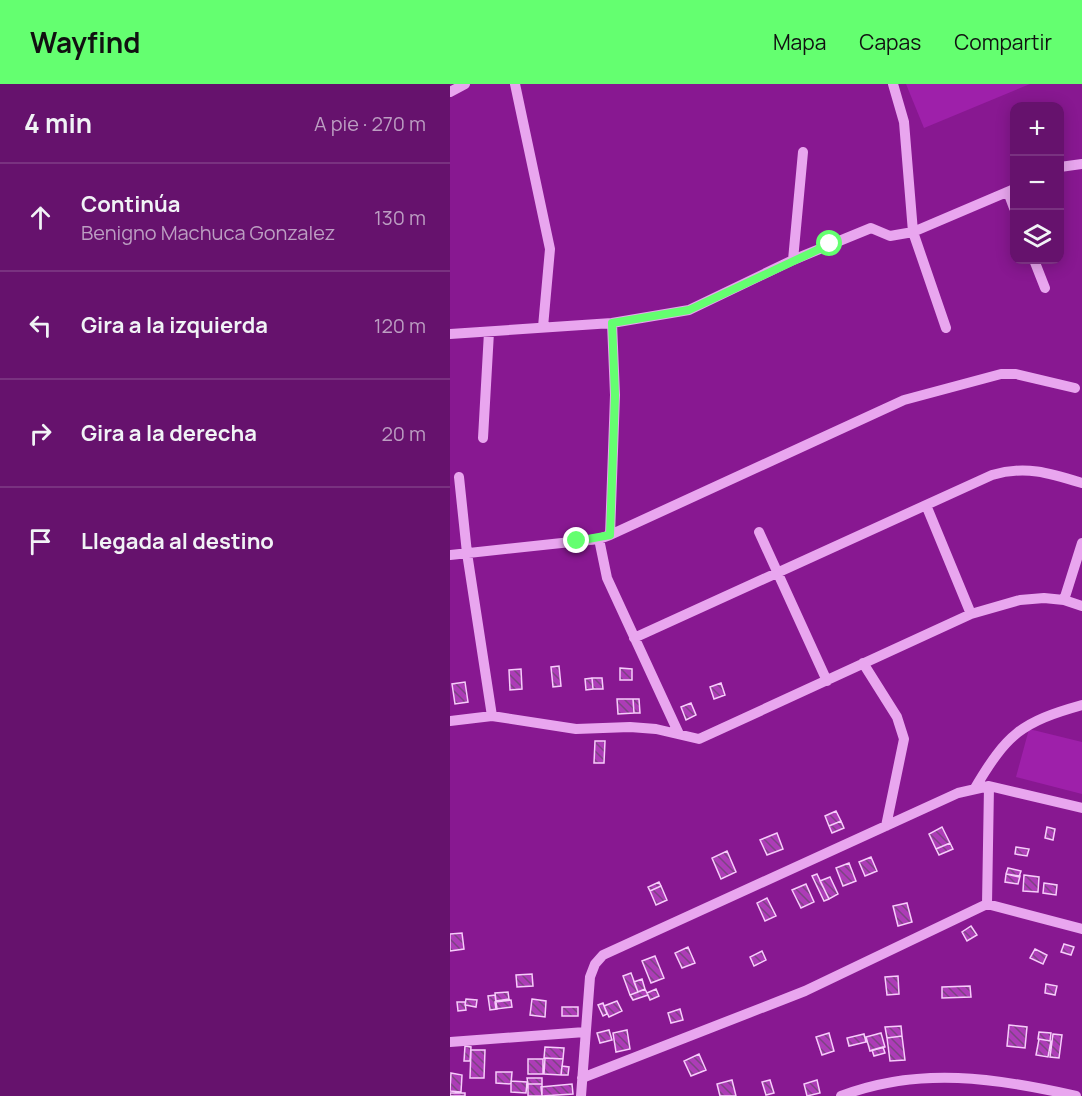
<!DOCTYPE html>
<html lang="es">
<head>
<meta charset="utf-8">
<style>
  body { margin:0; font-family:Manrope,sans-serif; background:#6c1b72; color:#f1f3f6 }
  .controls { position:absolute; right:18px; top:18px; display:grid; overflow:hidden; border-radius:12px; box-shadow:0 3px 15px #0003 }
  .controls button { width:54px; height:54px; display:grid; place-items:center; padding:0; border:0; border-bottom:2px solid #793280; background:#66126d; color:#f1f3f6; font:30px sans-serif }
  .stop { position:absolute; width:18px; height:18px; margin:-14px; border:4px solid #64ff70; border-radius:50%; background:#fff }
  .stop.end { background:#64ff70; border-color:#fff; box-shadow:0 2px 6px #0008 }
  .list { margin:0; padding:0; list-style:none }
  h2 { display:flex; justify-content:space-between; align-items:center; height:78px; margin:0; padding:0 24px; font-size:26px }
  h2 small { font-size:20px; font-weight:400; color:#bc9ec2 }
  .list li { display:grid; grid-template-columns:39px 1fr auto; gap:18px; align-items:center; box-sizing:border-box; height:108px; padding:0 24px; border-top:2px solid #793280 }
  .list b { display:block; font-size:22px; white-space:nowrap }
  .list p { margin:0; font-size:20px; white-space:nowrap; color:#bc9ec2 }
  .list em { font-size:20px; font-style:normal; color:#bc9ec2 }
  .icon { flex:none; width:33px; height:33px; fill:none; stroke:currentColor; stroke-width:2; stroke-linecap:round; stroke-linejoin:round }
  .map { position:relative; flex:none; width:632px; height:1012px; overflow:hidden }
  header { display:flex; align-items:center; gap:36px; box-sizing:border-box; height:84px; padding:0 30px; background:#64ff70; color:#111 }
  header strong { font-size:28px }
  nav { display:flex; gap:33px; margin-inline-start:auto; font-size:21px }
  main { display:flex }
  aside { flex:1; background:#66126d }
  .map>svg:first-child { display:block }
  .green { fill:#9e20aa }
  .building { fill:url(#building-back-hatch); stroke:#f7ccfb; stroke-width:1.5 }
  .lines { fill:none; stroke-linecap:round; stroke-linejoin:round }
  .minor { stroke:#e9a6ef; stroke-width:10 }
  .route { stroke:#64ff70; stroke-width:8 }
</style>
</head>
<body>
<header>
<strong>Wayfind</strong>
<nav><a>Mapa</a><a>Capas</a><a>Compartir</a></nav>
</header>
<main>
<aside>
<h2>4 min<small>A pie · 270 m</small></h2>
<ul class="list">
<li><svg class="icon" aria-label="ahead" viewBox="0 0 24 24"><path d="M12 20V5M6 11l6-6 6 6"/></svg><div><b>Continúa</b><p>Benigno Machuca Gonzalez</p></div><em>130 m</em></li>
<li><svg class="icon" aria-label="left" viewBox="0 0 24 24"><path d="M17 20v-9H6M10 6l-5 5 5 5"/></svg><div><b>Gira a la izquierda</b></div><em>120 m</em></li>
<li><svg class="icon" aria-label="right" viewBox="0 0 24 24"><path d="M7 20v-9h11M14 6l5 5-5 5"/></svg><div><b>Gira a la derecha</b></div><em>20 m</em></li>
<li><svg class="icon" aria-label="arrive" viewBox="0 0 24 24"><path d="M6 21V4h12l-3 4 3 4H6"/></svg><div><b>Llegada al destino</b></div></li>
</ul>
</aside>
<div class="map">
<svg width="632" height="1012" viewBox="0 0 632 1012">
  <defs>
    <pattern id="building-back-hatch" width="6" height="6" patternUnits="userSpaceOnUse" patternTransform="scale(1.5)"><rect width="6" height="6" fill="#ad3cb7"/><path d="M-1 5l2 2M0 0l6 6M5-1l2 2" fill="none" stroke="#7c4482"/></pattern>
  </defs>
  <rect width="100%" height="100%" fill="#881891"/>
  <!-- green -->
  <path class="green" d="M456 0H580L474 44Z
    M579 645 632 658V710L566 693Z"/>
  <!-- building -->
  <path class="building" d="M109 582 111 602 103 603 101 583Z
    M170 584 182 585V596H170Z
    M71 585 72 605 60 606 59 586Z
    M142 594 143 605 136 606 135 595Z
    M142 594H152L153 605H143Z
    M15 598 18 618 5 620 2 600Z
    M271 599 275 611 264 615 260 603Z
    M167 615H183L184 629 168 630Z
    M183 615H189L190 629H184Z
    M241 619 246 631 236 636 231 623Z
    M145 657H155L154 679H144Z
    M386 727 391 737 379 742 375 732Z
    M391 737 394 744 382 749 379 742Z
    M492 743 500 759 486 765 479 750Z
    M597 743 605 745 603 756 595 754Z
    M327 749 333 765 317 771 310 756Z
    M500 759 503 765 489 771 486 765Z
    M566 763 579 765 577 772 565 770Z
    M277 767 286 788 271 795 262 774Z
    M421 773 427 787 415 792 409 778Z
    M399 779 406 797 393 802 386 784Z
    M558 784 571 787 569 793 556 790Z
    M367 790 379 815 374 817 362 792Z
    M556 790 570 792 568 800 555 798Z
    M574 791 589 793 588 808 573 807Z
    M380 793 388 810 379 815 370 797Z
    M209 798 211 802 200 807 198 803Z
    M594 799 607 801 606 811 593 809Z
    M356 800 364 818 351 824 342 806Z
    M211 802 217 816 206 821 200 807Z
    M317 814 326 832 315 837 307 819Z
    M457 819 462 838 448 842 443 822Z
    M521 842 527 851 517 857 512 848Z
    M12 849 14 865 0 867V850Z
    M614 860 624 863 621 871 611 868Z
    M238 863 245 879 232 884 225 869Z
    M585 865 597 871 593 880 580 874Z
    M312 867 316 876 304 882 300 873Z
    M205 872 214 894 201 899 192 877Z
    M181 889 188 908 180 911 173 892Z
    M82 890 83 902 67 903 66 891Z
    M448 892 449 910 437 911 435 893Z
    M192 895 195 905 188 908 184 898Z
    M596 900 607 902 605 911 595 909Z
    M520 902 521 913 492 914V903Z
    M195 905 198 911 183 916 180 911Z
    M206 905 209 912 200 916 197 909Z
    M58 908 59 915 46 917 45 909Z
    M45 911 47 925 40 926 38 912Z
    M16 915 27 916 26 923 15 921Z
    M82 915 96 917 95 933 80 931Z
    M61 916 62 923 46 925 45 918Z
    M167 917 172 927 159 933 154 922Z
    M7 918H15L16 926 8 927Z
    M153 919 157 930 153 932 148 921Z
    M112 923H128V932H112Z
    M230 925 233 936 221 939 218 929Z
    M559 941 577 943 575 964 557 962Z
    M451 942 452 952 437 954 435 943Z
    M159 946 162 956 150 959 147 949Z
    M177 946 180 965 166 968 163 949Z
    M589 948 601 949 600 957 588 955Z
    M379 949 384 967 372 971 366 953Z
    M431 949 435 963 420 967 416 953Z
    M414 950 416 958 399 962 397 954Z
    M603 950 612 951 609 974 600 973Z
    M452 952 455 976 440 977 437 954Z
    M589 955 601 957 598 973 586 971Z
    M15 962 21 963 20 977H14Z
    M95 963 114 964 113 975 94 974Z
    M433 963 435 969 424 972 422 966Z
    M21 966H35L34 994H20Z
    M249 970 256 986 241 992 234 977Z
    M95 974 113 975 111 991 94 990Z
    M78 975H93V990H78Z
    M112 982 119 983 118 991H111Z
    M46 988H62L61 1000 46 999Z
    M1 989 12 991 11 1008 0 1007Z
    M77 994H92V1000H78Z
    M282 996 286 1012H270L267 1000Z
    M320 996 324 1009 316 1011 312 998Z
    M367 996 370 1009 357 1012 354 1000Z
    M61 997 77 998 76 1009 61 1008Z
    M78 1000H92V1012H78Z
    M122 1000 123 1010 92 1012 91 1003Z
    M0 1009H15V1012H0Z"/>
  <g class="lines">
    <!-- minor -->
    <path class="minor" d="M65 0 100 165 93 243
      M443 0 454 38 463 148 496 244
      M0 8 15 0
      M610 83 632 80
      M558 108 564 124
      M343 176 353 68
      M584 176 595 204
      M0 250 162 239 239 226 343 176 421 144 440 152 463 148 564 105
      M33 354 39 248
      M9 393 17 469 42 632
      M476 421 521 530
      M309 448 377 597
      M160 451 165 311 162 239
      M149 455 157 494 229 650
      M0 471 149 455 160 451 454 316 551 290H566L625 304
      M614 516 632 459
      M184 554 542 391C575 381 600 389 632 399
      M413 579 447 633 454 655 436 742
      M0 637 42 632 126 645 180 643 206 645 249 655 521 530 570 516 594 514 614 516 632 522
      M525 704C557 650 571 638 632 621
      M537 820 539 702
      M0 958 135 948
      M132 994 355 907 537 820 632 845
      M131 1012 140 893 145 880 153 871 508 709 539 702 632 724
      M391 1012C469 982 547 994 626 1012"/>
  </g>
  <g class="lines">
    <!-- route -->
    <path class="route" d="M127 457 160 451 165 311 162 239 239 226 380 160"/>
  </g>
</svg>
<div class="controls">
<button>+</button>
<button>−</button>
<button><svg class="icon" aria-label="layers" viewBox="0 0 24 24"><path d="M12 4l9 5-9 5-9-5zM3 14l9 5 9-5"/></svg></button>
</div>
<div class="stop" style="left:380px;top:160px"></div>
<div class="stop end" style="left:127px;top:457px"></div>
</div>
</main>
</body>
</html>
